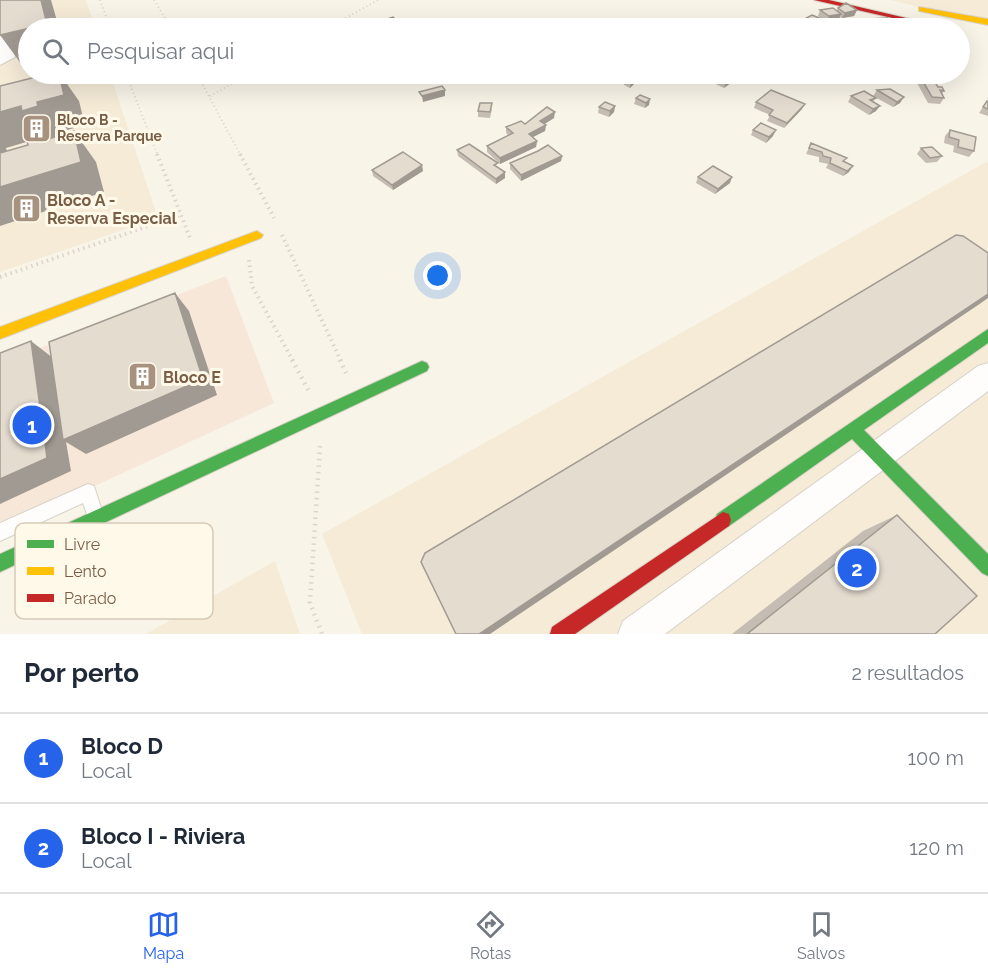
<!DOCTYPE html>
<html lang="pt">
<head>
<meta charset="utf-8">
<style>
  body { margin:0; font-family:Raleway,sans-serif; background:#f2f2f3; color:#1f2937 }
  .you { position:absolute; left:438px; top:276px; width:21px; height:21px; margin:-15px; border:4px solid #fff; border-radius:50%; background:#1a73e8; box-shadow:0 0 0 9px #1a73e833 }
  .badge { display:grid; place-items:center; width:39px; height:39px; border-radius:50%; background:#2563eb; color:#fff; font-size:20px; font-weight:700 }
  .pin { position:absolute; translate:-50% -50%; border:3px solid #fff; box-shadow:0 2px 6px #0006 }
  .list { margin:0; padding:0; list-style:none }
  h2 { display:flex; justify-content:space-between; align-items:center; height:78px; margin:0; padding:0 24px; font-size:26px }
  h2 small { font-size:20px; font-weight:400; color:#747a83 }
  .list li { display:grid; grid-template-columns:39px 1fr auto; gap:18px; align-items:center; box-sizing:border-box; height:90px; padding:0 24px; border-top:2px solid #e0e1e3 }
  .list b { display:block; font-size:22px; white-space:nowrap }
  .list p { margin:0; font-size:20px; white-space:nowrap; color:#747a83 }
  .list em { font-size:20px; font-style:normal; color:#747a83 }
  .icon { flex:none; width:33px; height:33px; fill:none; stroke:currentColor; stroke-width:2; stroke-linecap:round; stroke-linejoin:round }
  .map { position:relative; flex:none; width:988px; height:634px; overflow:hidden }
  .search { position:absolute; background:#fff; box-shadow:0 6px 24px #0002; left:18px; right:18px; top:18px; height:66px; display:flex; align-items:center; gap:15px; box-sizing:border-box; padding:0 21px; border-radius:33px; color:#747a83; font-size:22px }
  .sheet { height:258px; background:#fff }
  nav { display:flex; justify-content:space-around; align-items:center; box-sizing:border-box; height:84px; border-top:2px solid #e0e1e3; background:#fff; font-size:16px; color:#747a83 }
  nav a { display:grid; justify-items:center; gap:3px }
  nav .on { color:#2563eb }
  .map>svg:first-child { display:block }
  .residential { fill:#f5ebd7 }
  .commercial { fill:#f7e7d8 }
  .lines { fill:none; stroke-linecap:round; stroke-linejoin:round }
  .lane-casing { stroke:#d7d1c7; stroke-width:2 }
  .street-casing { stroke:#d7d1c7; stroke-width:2 }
  .fast-casing { stroke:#d8d1c6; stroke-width:2 }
  .slow-casing { stroke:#d8d1c6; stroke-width:2 }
  .jam-casing { stroke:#d8d1c6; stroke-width:2 }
  .path-far2 { stroke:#dbd4cb; stroke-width:2; stroke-dasharray:1 3; stroke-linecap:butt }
  .path-far1 { stroke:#dbd4cb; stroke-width:4; stroke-dasharray:1.5 4; stroke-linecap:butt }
  .path { stroke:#dbd4cb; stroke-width:4.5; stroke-dasharray:1.5 5; stroke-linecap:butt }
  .lane { fill:#fefdfc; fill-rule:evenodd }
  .street { fill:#fefdfc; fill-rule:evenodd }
  .fast { fill:#4caf50; fill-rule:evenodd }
  .slow { fill:#ffc107; fill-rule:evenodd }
  .jam { fill:#c62828; fill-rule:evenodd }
  .wall { fill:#c5bdb3 }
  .shaded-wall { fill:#a09a92 }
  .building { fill:#e5dcd0; stroke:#a09a92; stroke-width:1.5 }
  .labels { text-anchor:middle; stroke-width:6; stroke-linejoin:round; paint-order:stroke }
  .far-poi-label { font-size:14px; font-weight:bold; fill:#795e45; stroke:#fff9ea; text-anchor:start }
  .poi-label { font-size:16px; font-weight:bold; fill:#795e45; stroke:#fff9ea; text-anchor:start }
  .key { fill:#fff9ea; stroke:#d7cab8; stroke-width:1.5 }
  .key-label { font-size:16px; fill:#795e45 }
</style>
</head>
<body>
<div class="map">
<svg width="988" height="634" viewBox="0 0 988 634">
  <rect width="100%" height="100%" fill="#f9f4e8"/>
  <!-- residential -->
  <path class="residential" d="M0 0H86L95 28H28V74H110L158 218 0 272Z
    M890 0H988V21L928 9Z
    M988 161V634H362L322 534Z
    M275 561 300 634H146Z"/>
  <!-- commercial -->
  <path class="commercial" d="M226 276 274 403 0 530V363Z"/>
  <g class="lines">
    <defs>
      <path id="lane" d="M88 484 94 486 104 517 102 523 96 525 90 523 83 503 0 541V523Z"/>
      <path id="street" d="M0 14 8 19 15 57 0 65Z
        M65 74H93L90 78 0 100V90Z
        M988 363V391L665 634H618L623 621 978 366Z"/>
      <path id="fast" d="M988 329V343L864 430 988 554V576L982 573 852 439 729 526 723 528 717 526 715 520 717 514Z
        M422 361 427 363 429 367 427 371 0 572V554Z"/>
      <path id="slow" d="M919 7 988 19V25L919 11Z
        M257 231 263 235 261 238 0 339V327Z"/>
      <path id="jam" d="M814 0H829L949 28H936Z
        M723 512 729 514 731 520 729 526 575 634H550L552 627Z"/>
    </defs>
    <!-- lane casing -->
    <use href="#lane" class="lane-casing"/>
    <!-- street casing -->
    <use href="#street" class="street-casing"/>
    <!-- fast casing -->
    <use href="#fast" class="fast-casing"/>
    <!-- slow casing -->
    <use href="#slow" class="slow-casing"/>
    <!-- jam casing -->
    <use href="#jam" class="jam-casing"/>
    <!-- path-far2 -->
    <path class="path-far2" d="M100 0 110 28
      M154 0 171 28
      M328 28 378 0
      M126 74 158 156
      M197 74 241 156
      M210 96 249 74"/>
    <!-- path-far1 -->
    <path class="path-far1" d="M157 154 190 238
      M240 154 274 218
      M282 235 341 361
      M249 260 252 286 293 361
      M0 277 180 215"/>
    <!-- path -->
    <path class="path" d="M292 360 309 391
      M340 360 346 373
      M320 446 310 603 322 634"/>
    <!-- lane -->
    <use href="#lane" class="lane"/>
    <!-- street -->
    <use href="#street" class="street"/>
    <!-- fast -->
    <use href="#fast" class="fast"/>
    <!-- slow -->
    <use href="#slow" class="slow"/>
    <!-- jam -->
    <use href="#jam" class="jam"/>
  </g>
  <!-- wall -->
  <path class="wall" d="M838 8 857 10 854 16 842 18 840 17 839 19 828 22 829 28H799L797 27 799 22 822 19 818 16 820 10 836 11Z
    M871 19 899 25 897 28H872L868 25Z
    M620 75 638 76 636 82 630 88 624 85V83L619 81Z
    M709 75 734 76 732 82 724 88 707 80Z
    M921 78 944 91 942 94 944 98 940 104 928 103 917 83Z
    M877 90 900 103 893 107 873 96Z
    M640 95 649 105 645 108 634 104 636 98Z
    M851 96 876 98 873 102 876 111 869 115 848 102Z
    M987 101H988V116L979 113Z
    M756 102 802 109 784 128 767 121 770 115 754 108Z
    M615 106 614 112 609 117 598 113 599 107Z
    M492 109 490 118 478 117V111Z
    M554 118 544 124 546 125 545 131 533 137 537 141 536 147 500 164 487 152V146L509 136 506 133V127Z
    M753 130 773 136 766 143 751 135Z
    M950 130 974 151 969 157 953 152 954 146 944 143 945 136Z
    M811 143 844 162 849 172 843 176 826 168 828 164 819 162V157L806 154Z
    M921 148 942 156 937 162 926 163 917 154Z
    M457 150 505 178 496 184 458 156Z
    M562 156 561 161 521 181 510 169V163Z
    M372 170 423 171 393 190 373 176Z
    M698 177 730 183 715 194 696 183Z
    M897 515 935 634H732L863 531Z"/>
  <!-- shaded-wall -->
  <path class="shaded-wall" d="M41 0H51L59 28H28V63L22 65 0 35Z
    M857 10 854 16 842 18 845 13Z
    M841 14 839 19 826 22 829 16Z
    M831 23 829 28H821Z
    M899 25 897 28H880Z
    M59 74H60L79 101 85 125 60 132 61 137 74 131 96 162 104 192 0 226V187L43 137 6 148 7 152 0 154V112L37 102Z
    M638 76 636 82 630 88 631 82Z
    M734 76 732 82 724 88 726 82Z
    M445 90V96L423 102 422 96Z
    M904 97 900 103 893 107 897 102Z
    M650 99 649 105 645 108 646 103Z
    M805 104 802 109 784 128 787 123Z
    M615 106 614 112 609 117 610 111Z
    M880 106 876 111 869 115 873 109Z
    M555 112 554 118 540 127V121Z
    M546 125 545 131 529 139V134Z
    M776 130 773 136 766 143 769 137Z
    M537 141 536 147 500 164V158Z
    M562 156 561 161 521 181V175Z
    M422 165 423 171 393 190 392 185Z
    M853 166 849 172 843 176 847 171Z
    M505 172V178L496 184V179Z
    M732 177 730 183 715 194 718 189Z
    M175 293 189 311 217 395 86 454 66 442 71 471 0 504V479L31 341 53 358Z
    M988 294V298L981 303 490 634H479Z"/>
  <!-- building -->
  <path class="building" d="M0 0H41L47 24 0 35Z
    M846 3 857 10 845 13 838 8Z
    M833 8 841 14 829 16 820 10Z
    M812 15 831 23 821 28H814L799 22Z
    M393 17 405 27 400 28H372H373L369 25Z
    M887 18 899 25 880 28 871 19Z
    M755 23 763 27 760 28H748Z
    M48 74H59L64 95 37 102 38 106 22 111 21 106 0 112V86Z
    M622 74H630L638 76 631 82 625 80 628 78 620 75Z
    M710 74H728L734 76 726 82 709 75Z
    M921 78 933 79 938 87H942L944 91 940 90 944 98 932 97Z
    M442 86 445 90 422 96 419 92Z
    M890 89 904 97 897 102 877 90Z
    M771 90 805 104 787 123 769 115 773 110 756 102Z
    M864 91 876 98 870 100 880 106 873 109 851 96Z
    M640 95 650 99 646 103 636 98Z
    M987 101H988V109L983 107Z
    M605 102 615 106 610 111 599 107Z
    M480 103H492L490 112 478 111Z
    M547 107 555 112 540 121 546 125 529 134 537 141 500 158 487 146 513 133 506 127 521 121 525 124Z
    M761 123 776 130 769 137 753 130Z
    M950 130 976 137 974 151 958 147 959 140 949 137Z
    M74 131 81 162 0 187V153L28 145 27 140 44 135 45 140Z
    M811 143 847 158 843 161 853 166 847 171 830 163 831 158 823 156 822 152 809 148Z
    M469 144 498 163 494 165 505 172 496 179 457 150Z
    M548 145 562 156 521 175 510 163 538 151Z
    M932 147 942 156 930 158 921 148Z
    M403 152 422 165 392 185 372 170Z
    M713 166 732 177 718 189 698 177Z
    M956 235 963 236 988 253V294L479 634H456L421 562 425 553Z
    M175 293 203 379 63 440 49 342Z
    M31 341 47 458 0 479V353Z
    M897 515 977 596 935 634H747Z"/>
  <!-- icons -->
  <defs>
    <symbol id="building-square" viewBox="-11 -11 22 22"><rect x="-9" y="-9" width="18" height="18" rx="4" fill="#a6927e" stroke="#fff9ea"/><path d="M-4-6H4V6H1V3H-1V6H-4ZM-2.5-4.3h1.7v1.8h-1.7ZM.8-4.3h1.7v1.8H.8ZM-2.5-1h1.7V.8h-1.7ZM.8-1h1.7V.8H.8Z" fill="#fff"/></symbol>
  </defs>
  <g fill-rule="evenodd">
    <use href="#building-square" x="20" y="112" width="33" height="33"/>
    <use href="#building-square" x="10" y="192" width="33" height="33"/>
    <use href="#building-square" x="126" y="360" width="33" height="33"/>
  </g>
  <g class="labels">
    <!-- far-poi labels -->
    <g class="far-poi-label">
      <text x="57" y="125">Bloco B -<tspan x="57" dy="16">Reserva Parque</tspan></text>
    </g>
    <!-- poi labels -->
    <g class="poi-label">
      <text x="47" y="206">Bloco A -<tspan x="47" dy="18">Reserva Especial</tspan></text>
      <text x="163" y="383">Bloco E</text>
    </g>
  </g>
  <!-- legend -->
  <rect x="15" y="523" width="198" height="96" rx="9" class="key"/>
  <rect x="27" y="540" width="27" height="8" fill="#4caf50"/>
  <rect x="27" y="567" width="27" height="8" fill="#ffc107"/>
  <rect x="27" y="594" width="27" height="8" fill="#c62828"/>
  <g class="key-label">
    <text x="64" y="550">Livre</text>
    <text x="64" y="577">Lento</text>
    <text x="64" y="604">Parado</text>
  </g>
</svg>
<div class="you"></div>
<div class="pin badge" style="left:32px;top:425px">1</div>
<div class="pin badge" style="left:857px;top:568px">2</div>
<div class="search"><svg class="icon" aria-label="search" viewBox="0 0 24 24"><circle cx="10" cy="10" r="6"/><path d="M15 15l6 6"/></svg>Pesquisar aqui</div>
</div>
<section class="sheet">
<h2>Por perto<small>2 resultados</small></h2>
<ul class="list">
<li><span class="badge">1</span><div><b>Bloco D</b><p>Local</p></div><em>100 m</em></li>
<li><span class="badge">2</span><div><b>Bloco I - Riviera</b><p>Local</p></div><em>120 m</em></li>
</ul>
</section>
<nav>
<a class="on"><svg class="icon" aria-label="map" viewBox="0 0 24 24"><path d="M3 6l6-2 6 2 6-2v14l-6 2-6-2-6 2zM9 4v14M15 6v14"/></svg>Mapa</a>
<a><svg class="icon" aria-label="directions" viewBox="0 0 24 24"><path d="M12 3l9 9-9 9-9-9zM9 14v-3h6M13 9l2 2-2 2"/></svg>Rotas</a>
<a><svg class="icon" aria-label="saved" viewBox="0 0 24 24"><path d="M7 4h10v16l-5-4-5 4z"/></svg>Salvos</a>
</nav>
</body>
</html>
